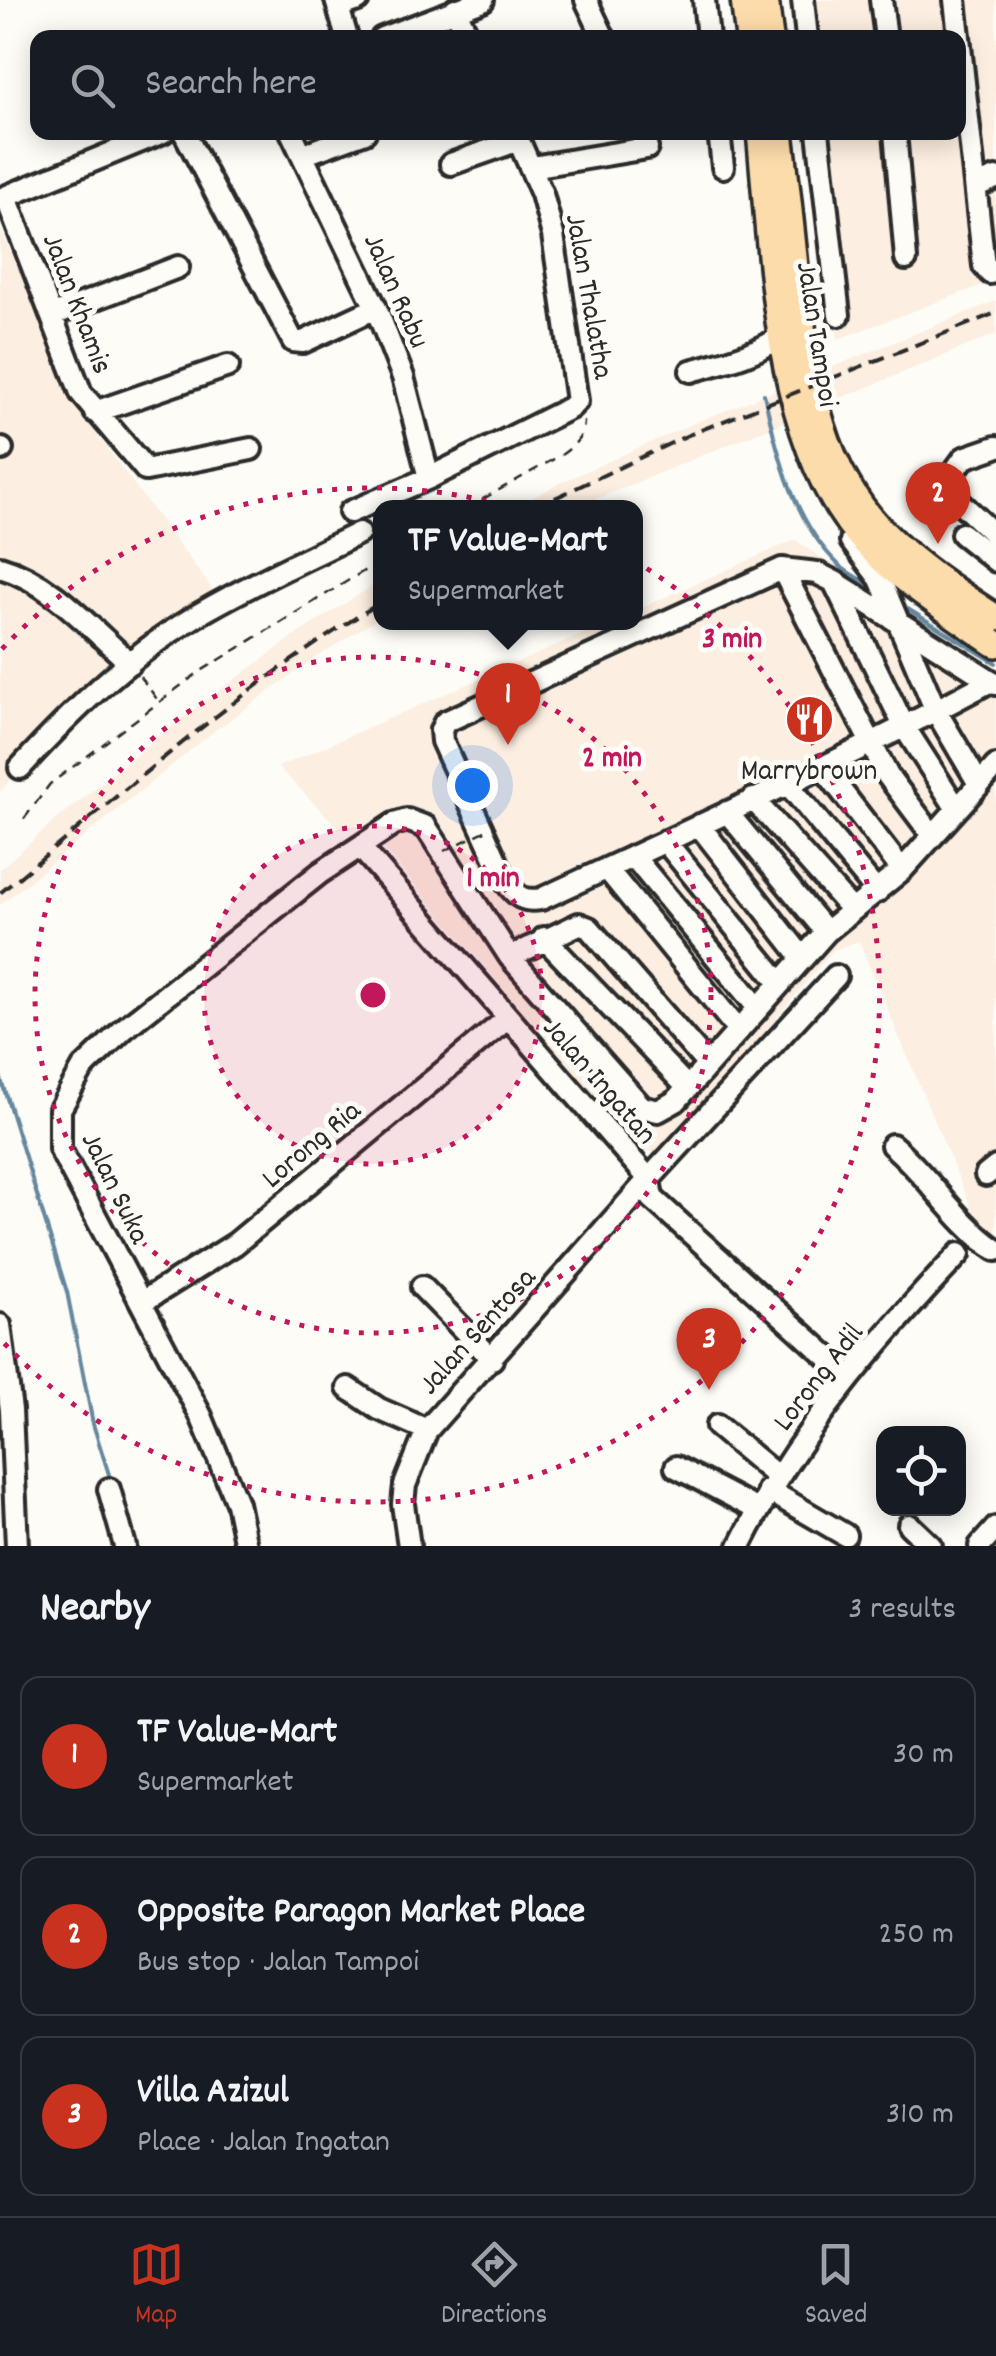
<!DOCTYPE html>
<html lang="en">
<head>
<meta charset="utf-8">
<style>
  body { margin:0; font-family:Dekko,sans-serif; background:#242831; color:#f1f3f6 }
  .controls { position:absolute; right:30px; bottom:30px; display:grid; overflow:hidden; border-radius:20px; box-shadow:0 5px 25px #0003 }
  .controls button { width:90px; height:90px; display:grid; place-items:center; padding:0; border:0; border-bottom:2px solid #363941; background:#171b24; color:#f1f3f6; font:50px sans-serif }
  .you { position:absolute; left:472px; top:785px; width:35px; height:35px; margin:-25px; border:8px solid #fff; border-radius:50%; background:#1a73e8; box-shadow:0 0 0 15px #1a73e833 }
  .badge { display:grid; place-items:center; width:65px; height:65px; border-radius:50%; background:#c8321e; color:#fff; font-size:32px; font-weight:700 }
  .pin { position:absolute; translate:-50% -82px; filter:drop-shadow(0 2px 5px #0008) }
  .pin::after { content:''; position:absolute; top:52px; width:35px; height:30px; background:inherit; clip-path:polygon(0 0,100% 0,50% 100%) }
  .popup { position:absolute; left:373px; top:500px; width:270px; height:130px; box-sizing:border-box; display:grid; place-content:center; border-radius:20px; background:#171b24; filter:drop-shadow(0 2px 8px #0005); font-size:32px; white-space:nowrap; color:#9ea1a6 }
  .popup b { font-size:38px; color:#f1f3f6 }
  .popup::after { content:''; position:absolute; left:50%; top:100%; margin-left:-20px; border:20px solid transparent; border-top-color:#171b24 }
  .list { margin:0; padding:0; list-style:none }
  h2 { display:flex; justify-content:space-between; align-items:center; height:130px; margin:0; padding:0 40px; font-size:42px }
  h2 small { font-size:32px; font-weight:400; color:#9ea1a6 }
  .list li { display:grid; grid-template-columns:65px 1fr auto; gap:30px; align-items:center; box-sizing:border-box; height:160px; margin:0 20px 20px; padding:0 20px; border:2px solid #363941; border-radius:20px }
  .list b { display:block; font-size:38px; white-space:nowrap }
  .list p { margin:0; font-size:32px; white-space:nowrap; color:#9ea1a6 }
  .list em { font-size:32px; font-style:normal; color:#9ea1a6 }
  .icon { flex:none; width:55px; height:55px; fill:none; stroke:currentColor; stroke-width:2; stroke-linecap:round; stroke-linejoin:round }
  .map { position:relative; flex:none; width:996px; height:1546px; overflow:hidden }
  .search { position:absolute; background:#171b24; box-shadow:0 5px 25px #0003; left:30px; right:30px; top:30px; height:110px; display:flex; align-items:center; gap:25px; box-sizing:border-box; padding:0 35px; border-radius:20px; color:#9ea1a6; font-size:38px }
  .sheet { height:670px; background:#171b24 }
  nav { display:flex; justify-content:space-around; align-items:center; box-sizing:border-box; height:140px; border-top:2px solid #363941; background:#171b24; font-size:28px; color:#9ea1a6 }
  nav a { display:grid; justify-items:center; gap:5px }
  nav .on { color:#c8321e }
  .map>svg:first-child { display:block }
  .built { fill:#fceee0 }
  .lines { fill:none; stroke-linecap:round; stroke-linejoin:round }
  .stream { stroke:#65879e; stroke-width:4 }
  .minor-casing { stroke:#2b2b2b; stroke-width:28 }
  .major-casing { stroke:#2b2b2b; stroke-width:32 }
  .path { stroke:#2b2b2b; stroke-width:2.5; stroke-dasharray:10 8; stroke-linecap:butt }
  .minor { stroke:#fdfcf7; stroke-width:20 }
  .major { stroke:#fddcac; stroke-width:25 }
  .rail { stroke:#2b2b2b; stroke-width:4; stroke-dasharray:15 8; stroke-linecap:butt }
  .path-bridge { stroke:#2b2b2b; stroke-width:2.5; stroke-dasharray:10 8; stroke-linecap:butt }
  .ring { fill:none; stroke:#c2185b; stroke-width:5; stroke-dasharray:5 10 }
  .labels { text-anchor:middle; stroke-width:10; stroke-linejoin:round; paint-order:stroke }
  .street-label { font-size:30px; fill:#2b2b2b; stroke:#fdfcf7 }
  .poi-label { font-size:30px; fill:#2b2b2b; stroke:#fdfcf7 }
  .centre { fill:#c2185b; stroke:#fdfcf7; stroke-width:5 }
  .ring-label { font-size:30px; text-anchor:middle; font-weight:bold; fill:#c2185b; stroke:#fdfcf7; stroke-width:10; stroke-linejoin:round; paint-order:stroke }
</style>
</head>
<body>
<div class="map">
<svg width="996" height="1546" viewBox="0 0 996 1546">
  <rect width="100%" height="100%" fill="#fdfcf7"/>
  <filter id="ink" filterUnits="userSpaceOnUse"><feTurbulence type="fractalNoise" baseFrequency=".01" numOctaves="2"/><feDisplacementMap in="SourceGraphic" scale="20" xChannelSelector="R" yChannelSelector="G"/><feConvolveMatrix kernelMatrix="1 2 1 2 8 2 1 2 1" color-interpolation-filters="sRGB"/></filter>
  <g filter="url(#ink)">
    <!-- built -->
    <path class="built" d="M795 0H996V280L838 339 812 133 958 132V38L800 37Z
      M0 228 85 419 214 592 98 674 0 792Z
      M996 301V334L577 507 513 508 560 483 692 424Z
      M795 540 996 676V1267L859 941 833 950 664 1152H643L362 823 340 829 278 767 608 623 636 622V610Z
      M380 581V617L317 657 214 731 0 905V869L62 815 195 708 302 631Z"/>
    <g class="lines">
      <!-- stream -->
      <path class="stream" d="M764 394C777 452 793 522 840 566 849 574 862 580 873 587
        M898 603 996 663
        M0 1076 67 1292 93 1424 111 1481"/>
      <defs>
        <path id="minor" d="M336 0 347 38
          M586 0 604 38
          M704 0 708 38
          M803 0 807 38
          M881 0 886 38
          M955 0 984 266 990 273 996 270
          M338 7 358 0
          M455 9 469 38
          M382 38 483 0
          M184 132 293 341 303 342 376 308
          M291 132 376 308 403 377 429 478
          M719 132 723 167
          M818 132 839 315
          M895 132 906 259
          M302 155 365 132
          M451 164 519 140
          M532 167 647 148
          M976 186 996 178
          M6 197 81 393 146 470 251 449
          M0 199 163 132
          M53 315 178 267
          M691 371C723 362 754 355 782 336
          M95 412 228 366
          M996 447 964 458 948 480 951 494 996 536
          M0 449H2
          M350 512 429 478 570 408 577 401 553 235 542 194 515 132
          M962 534 996 561
          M851 541 880 579 936 711 979 784
          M0 567C52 582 90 628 130 663
          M782 569 888 776 933 836
          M835 584 905 728 957 809
          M989 682C843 761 692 829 541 899 523 902 517 897 506 882L442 741 441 730 445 722 782 569 817 573 835 582 996 684
          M822 766 902 870
          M20 768C75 708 136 649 208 609 257 581 309 558 359 533
          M787 783 877 892
          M753 799 851 909
          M727 812 826 932
          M699 825 802 957
          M665 841 780 983
          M361 848 649 1179 652 1198 850 1377
          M633 856 758 1008
          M607 869 738 1030
          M579 924 589 928 708 1065 676 1101 658 1111 642 1107 510 957Z
          M544 938 688 1088
          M708 1065 826 932 902 870 996 766
          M892 1145C930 1177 955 1222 996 1250
          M986 1175 996 1167
          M422 1287 492 1359
          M142 1302 235 1244 507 1019
          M0 1325 11 1410 17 1546
          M348 1388 379 1409 427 1430
          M717 1426 778 1477
          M676 1467 758 1510
          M109 1489 125 1546
          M768 1490 845 1535
          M909 1525 931 1546
          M246 1546 237 1503 201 1416 60 1149V1109L83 1068 125 1028 320 873 394 824 407 820 426 827 510 957
          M409 1546 403 1504 405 1485 427 1430 649 1179 836 976
          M740 1546C794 1437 876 1342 959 1254
          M980 1546 996 1528"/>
        <path id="major" d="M744 0 749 38
          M765 0 770 38
          M760 132C772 254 775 423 849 523 885 571 947 610 996 644
          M780 132C786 180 791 228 796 276 806 361 814 451 871 519 904 558 953 590 996 618"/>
      </defs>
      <!-- minor casing -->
      <use href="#minor" class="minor-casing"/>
      <!-- major casing -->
      <use href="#major" class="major-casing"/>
      <!-- path -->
      <path class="path" d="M467 508 561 455C574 446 584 437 584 421
        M140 676 159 702
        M24 819 50 784 198 673 380 561"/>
      <!-- minor -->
      <use href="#minor" class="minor"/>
      <!-- major -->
      <use href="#major" class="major"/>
      <!-- rail -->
      <path class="rail" d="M534 508 686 436 996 313
        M0 893C122 793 244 684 380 603"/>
      <!-- path-bridge -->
      <path class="path-bridge" d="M444 851 495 826"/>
    </g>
  </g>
  <!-- distance rings -->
  <circle cx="373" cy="995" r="169" fill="#c2185b" fill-opacity=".12"/>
  <g class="ring">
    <circle cx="373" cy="995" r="169"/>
    <circle cx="373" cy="995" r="338"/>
    <path d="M2 649A507 507 0 1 1 2 1341"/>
  </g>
  <!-- icons -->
  <defs>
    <symbol id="restaurant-disc" viewBox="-11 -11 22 22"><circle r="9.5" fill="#c8321e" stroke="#fdfcf7"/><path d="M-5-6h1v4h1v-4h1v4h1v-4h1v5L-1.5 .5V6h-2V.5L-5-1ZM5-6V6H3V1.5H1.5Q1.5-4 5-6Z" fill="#fff"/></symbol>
  </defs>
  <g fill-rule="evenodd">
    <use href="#restaurant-disc" x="782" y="692" width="55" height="55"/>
  </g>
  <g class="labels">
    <!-- street labels -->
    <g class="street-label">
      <text transform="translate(398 290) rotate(66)" y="10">Jalan Rabu</text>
      <text transform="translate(591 296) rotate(80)" y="10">Jalan Thalatha</text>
      <text transform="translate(79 303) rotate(69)" y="10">Jalan Khamis</text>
      <text transform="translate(819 334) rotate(81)" y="10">Jalan Tampoi</text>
      <text transform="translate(601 1080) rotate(49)" y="10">Jalan Ingatan</text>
      <text transform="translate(310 1143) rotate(-40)" y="10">Lorong Ria</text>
      <text transform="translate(117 1187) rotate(64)" y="10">Jalan Suka</text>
      <text transform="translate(476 1330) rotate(-48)" y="10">Jalan Sentosa</text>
      <text transform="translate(817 1376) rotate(-52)" y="10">Lorong Adil</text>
    </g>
    <!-- poi labels -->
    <g class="poi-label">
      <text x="809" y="779">Marrybrown</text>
    </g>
  </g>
  <circle cx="373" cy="995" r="15" class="centre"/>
  <g class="ring-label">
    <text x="732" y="647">3 min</text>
    <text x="612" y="766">2 min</text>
    <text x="493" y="886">1 min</text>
  </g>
</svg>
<div class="controls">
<button><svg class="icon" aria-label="locate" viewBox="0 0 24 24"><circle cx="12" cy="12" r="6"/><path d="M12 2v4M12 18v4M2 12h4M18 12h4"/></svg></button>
</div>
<div class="you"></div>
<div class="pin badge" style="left:508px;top:745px">1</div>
<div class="popup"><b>TF Value-Mart</b>Supermarket</div>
<div class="pin badge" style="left:938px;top:544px">2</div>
<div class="pin badge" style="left:709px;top:1390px">3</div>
<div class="search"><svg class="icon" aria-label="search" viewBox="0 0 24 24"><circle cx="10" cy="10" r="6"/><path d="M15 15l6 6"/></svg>Search here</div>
</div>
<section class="sheet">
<h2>Nearby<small>3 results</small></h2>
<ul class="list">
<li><span class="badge">1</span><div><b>TF Value-Mart</b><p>Supermarket</p></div><em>30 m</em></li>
<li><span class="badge">2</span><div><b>Opposite Paragon Market Place</b><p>Bus stop · Jalan Tampoi</p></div><em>250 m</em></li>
<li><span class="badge">3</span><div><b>Villa Azizul</b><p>Place · Jalan Ingatan</p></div><em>310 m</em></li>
</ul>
</section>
<nav>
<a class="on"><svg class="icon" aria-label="map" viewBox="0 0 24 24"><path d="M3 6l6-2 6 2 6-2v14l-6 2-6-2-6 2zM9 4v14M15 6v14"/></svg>Map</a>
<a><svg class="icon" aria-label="directions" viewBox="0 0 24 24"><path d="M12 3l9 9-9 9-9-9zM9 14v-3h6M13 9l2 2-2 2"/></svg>Directions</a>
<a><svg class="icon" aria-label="saved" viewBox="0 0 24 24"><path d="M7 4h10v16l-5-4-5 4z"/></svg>Saved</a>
</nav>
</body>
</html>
